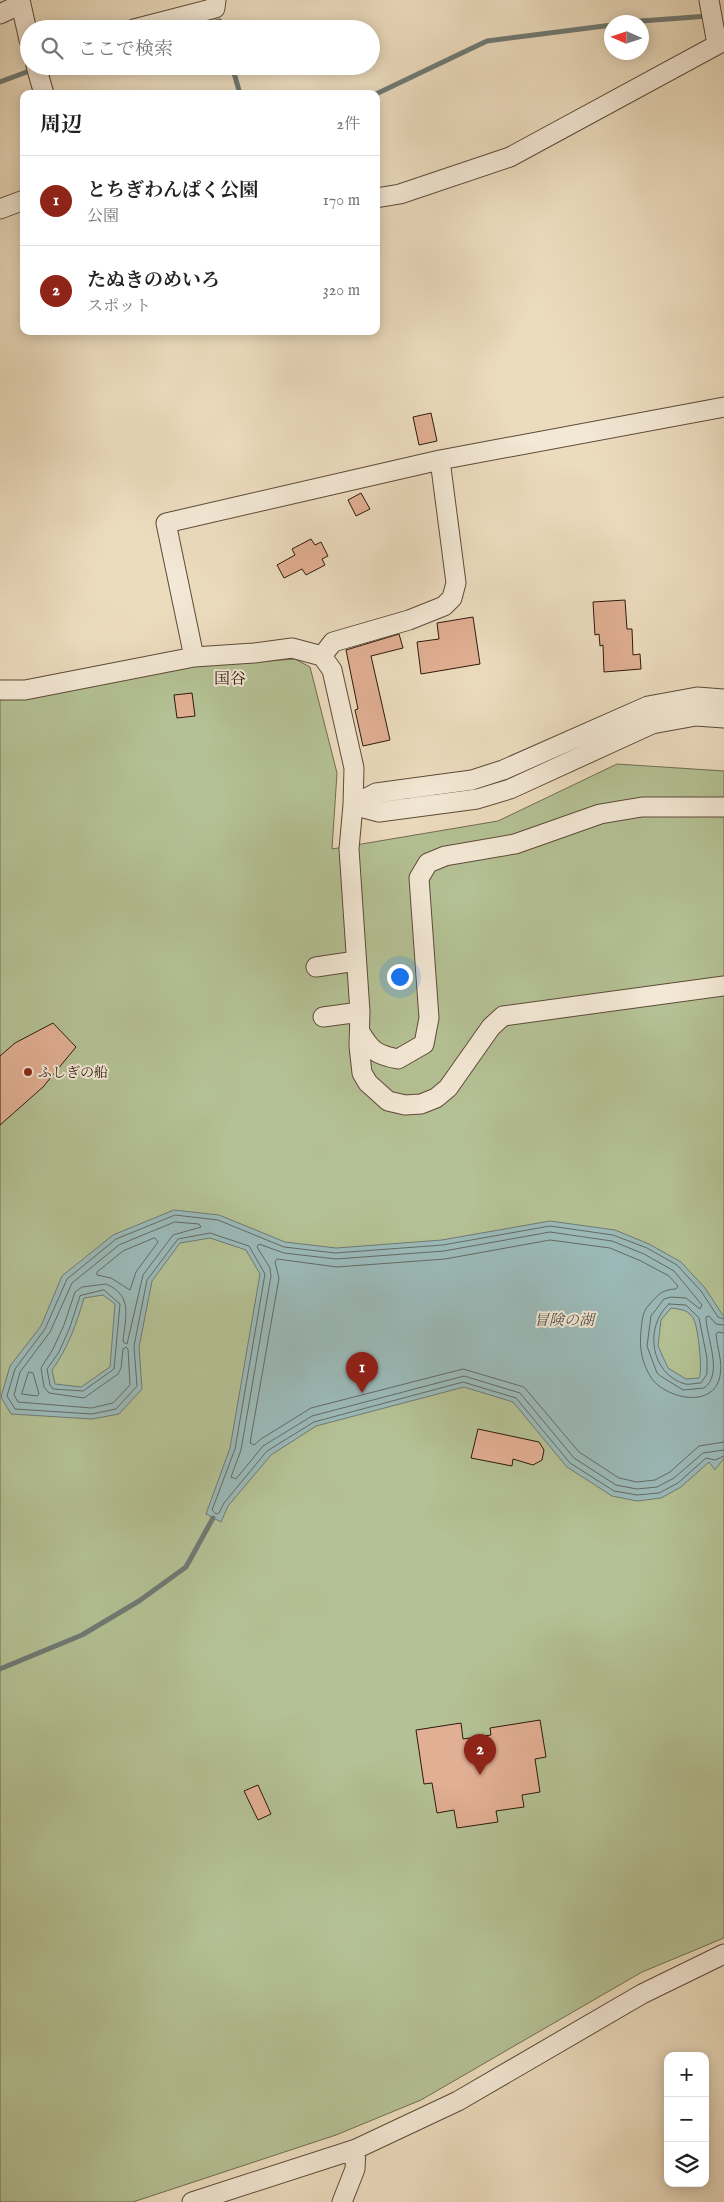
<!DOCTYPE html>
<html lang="ja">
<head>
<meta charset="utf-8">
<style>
  body { margin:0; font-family:"IM FELL English","Noto Serif JP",serif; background:#f6f6f6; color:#222 }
  .controls { position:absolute; right:15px; bottom:15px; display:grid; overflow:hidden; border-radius:10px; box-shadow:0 2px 12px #0003 }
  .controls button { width:45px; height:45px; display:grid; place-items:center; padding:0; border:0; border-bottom:1px solid #e0e0e0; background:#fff; color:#222; font:25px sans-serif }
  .compass { position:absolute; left:604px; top:15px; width:45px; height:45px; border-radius:50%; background:#fff; box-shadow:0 2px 12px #0003; rotate:273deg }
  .you { position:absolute; left:399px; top:976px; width:18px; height:18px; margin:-12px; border:4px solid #fff; border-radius:50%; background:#1a73e8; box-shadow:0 0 0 8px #1a73e833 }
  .badge { display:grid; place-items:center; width:32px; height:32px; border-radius:50%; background:#8f2418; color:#fff; font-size:16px; font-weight:700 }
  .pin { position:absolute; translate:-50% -41px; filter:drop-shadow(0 1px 2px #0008) }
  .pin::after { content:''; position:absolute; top:26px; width:18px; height:15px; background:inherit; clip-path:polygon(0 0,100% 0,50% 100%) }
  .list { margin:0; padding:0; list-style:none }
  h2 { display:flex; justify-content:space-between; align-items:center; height:65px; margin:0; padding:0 20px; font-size:21px }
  h2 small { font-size:16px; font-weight:400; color:#767676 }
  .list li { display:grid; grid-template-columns:32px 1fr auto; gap:15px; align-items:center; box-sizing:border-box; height:90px; padding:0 20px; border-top:1px solid #e0e0e0 }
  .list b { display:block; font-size:19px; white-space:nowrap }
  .list p { margin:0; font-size:16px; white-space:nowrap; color:#767676 }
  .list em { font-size:16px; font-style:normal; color:#767676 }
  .icon { flex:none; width:28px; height:28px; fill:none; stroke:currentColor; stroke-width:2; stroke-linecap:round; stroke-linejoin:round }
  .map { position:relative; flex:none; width:724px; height:2202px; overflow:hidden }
  .search { position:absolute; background:#fff; box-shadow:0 2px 12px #0003; left:20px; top:20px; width:360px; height:55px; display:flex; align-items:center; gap:12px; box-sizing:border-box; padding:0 18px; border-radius:28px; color:#767676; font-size:19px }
  .panel { position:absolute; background:#fff; box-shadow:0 2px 12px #0003; left:20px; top:90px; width:360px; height:245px; border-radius:10px }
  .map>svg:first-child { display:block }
  .green { fill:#b4c194; stroke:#706d50 }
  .water { fill:#9bbab9; stroke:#6f7a74; fill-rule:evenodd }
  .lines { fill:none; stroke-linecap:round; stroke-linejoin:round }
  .shore { stroke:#646a63; stroke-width:1 }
  .stream { stroke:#6f7a74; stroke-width:5 }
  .building { fill:#e1af93; stroke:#2d190d }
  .minor-casing { stroke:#5d4a39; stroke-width:21 }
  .minor { stroke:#f3e8d5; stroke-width:19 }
  .poi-dot { fill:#8f2418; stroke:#f3e8d5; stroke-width:2 }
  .labels { text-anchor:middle; stroke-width:4; stroke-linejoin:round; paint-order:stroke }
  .poi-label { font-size:14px; fill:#2d190d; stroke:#f3e8d5; text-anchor:start }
  .water-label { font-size:15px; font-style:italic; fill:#545149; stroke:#f3e8d5 }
  .quarter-label { font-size:16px; fill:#2d190d; stroke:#f3e8d5 }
</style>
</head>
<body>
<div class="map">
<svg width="724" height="2202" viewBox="0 0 724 2202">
  <rect width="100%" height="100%" fill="#ecdcbe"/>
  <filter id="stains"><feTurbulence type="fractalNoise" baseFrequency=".004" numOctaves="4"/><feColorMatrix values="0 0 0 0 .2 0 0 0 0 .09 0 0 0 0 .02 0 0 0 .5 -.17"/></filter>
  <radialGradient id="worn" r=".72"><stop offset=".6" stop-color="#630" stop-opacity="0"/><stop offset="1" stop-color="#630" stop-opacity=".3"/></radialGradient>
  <!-- green -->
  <path class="green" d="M295 659 310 667 337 773 332 849 498 821 617 764 724 771V1938L642 1972 421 2100 336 2135 133 2202H0V699L177 668Z"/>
  <!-- water -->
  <path class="water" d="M174 1210 219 1215 285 1242 336 1248 442 1240 550 1221 615 1230 649 1244 681 1262 705 1288 724 1317V1458L715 1470 709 1462 681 1487 661 1498 637 1501 612 1496 567 1467 513 1402 464 1387 316 1426 271 1455 228 1506 221 1522 206 1514 230 1448 260 1274 246 1250 210 1238 180 1243 152 1281 139 1347 142 1389 119 1414 92 1419 11 1414 1 1397 10 1366 41 1326 62 1276 113 1235ZM103 1295 115 1304 110 1367 81 1387 55 1384 52 1370C68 1348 76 1325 84 1298ZM671 1308C680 1309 690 1310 694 1320 698 1327 703 1371 699 1378L686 1379 668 1368 658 1346 661 1320Z"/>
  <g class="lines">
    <!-- shore -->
    <path class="shore" d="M175 1222 199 1224 201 1227 173 1235 143 1275 127 1344 123 1342C125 1317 134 1296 106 1284L82 1287 75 1292 64 1325 53 1349 41 1368 44 1387 49 1393 84 1398 118 1374 121 1368 123 1349 126 1347 128 1349 130 1385 113 1403 91 1408 18 1402 14 1395 20 1372 50 1332 72 1283 119 1245Z
      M155 1238 158 1242 136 1272 130 1290 111 1278 97 1275V1272L123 1251Z
      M104 1290 120 1304 114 1369 83 1391 53 1389 50 1385 47 1369 59 1352 70 1327 80 1296Z
      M669 1304 686 1305 699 1318 707 1358V1374L701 1383C696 1383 689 1385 685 1384 650 1374 644 1326 669 1304Z
      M724 1319 718 1317 701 1291 677 1265 647 1248 613 1235 550 1226 443 1245 335 1253 284 1247 218 1220 175 1215 116 1239 67 1279 45 1329 15 1369 7 1396 15 1409 92 1414 116 1409 137 1386 134 1346 147 1280 178 1239 210 1233 249 1246 265 1274 235 1449 212 1510 216 1514 219 1513 224 1503 267 1451 314 1422 463 1382 516 1398 570 1463 614 1491 637 1495 659 1493 678 1483 706 1458 715 1460 724 1456
      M724 1325 716 1324 709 1316 706 1317C706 1337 724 1374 704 1388L683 1390 662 1377 657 1373 647 1346 651 1316 664 1299 671 1297 686 1298 700 1309 702 1305 674 1271 644 1254 612 1241 550 1232 444 1251 336 1259 284 1253 259 1244 257 1247 270 1268 271 1276 241 1450 231 1477 236 1479 263 1446 312 1416 464 1376 520 1393 574 1458 616 1485 637 1489 657 1487 674 1478 703 1453 724 1450
      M724 1333 718 1332 716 1334C717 1348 723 1362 720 1376 714 1409 667 1399 652 1379 642 1364 639 1348 641 1331 642 1322 642 1313 648 1306 657 1296 662 1289 676 1289L678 1286 669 1276 641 1261 610 1248 550 1240 445 1259 337 1267 277 1259 275 1262 279 1278 250 1443 254 1445 261 1439 311 1408 463 1369 524 1387 579 1452 619 1478 637 1482 655 1480 670 1472 699 1446 724 1442
      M29 1372 33 1373 39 1394 37 1396 22 1394Z"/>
    <!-- stream -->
    <path class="stream" d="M628 22 708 16
      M188 29 220 21 222 29
      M232 66 240 94
      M0 82 32 70
      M376 94 487 41 612 25
      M0 1669 82 1635 139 1601 186 1567 213 1518"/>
  </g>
  <!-- building -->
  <path class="building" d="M431 413 437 441 419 445 413 417Z
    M361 493 370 509 356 516 348 500Z
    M311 539 315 545 321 542 328 556 322 559 325 565 306 575 302 569 284 578 277 565 295 555 292 549Z
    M625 600 627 629H632L633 655 640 654 641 669 604 672 603 645 600 646 599 634 595 635 593 602Z
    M473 617 480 664 421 674 417 642 439 639 437 623Z
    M399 634 403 648 371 656 390 740 363 746 355 710 358 709 346 650Z
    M192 693 195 716 177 718 174 695Z
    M53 1023 76 1047 43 1087 0 1125V1056L15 1043Z
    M478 1429 539 1442 544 1450 542 1460 533 1465 513 1459 512 1466 471 1458Z
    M540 1720 546 1757 535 1759 540 1792 522 1795 524 1807 496 1811 498 1822 457 1828 454 1810 437 1813 432 1783 424 1784 416 1730 461 1723 463 1739 491 1735 490 1728Z
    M258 1785 271 1814 258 1820 244 1791Z"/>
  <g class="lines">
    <defs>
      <path id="minor" d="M20 0 29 40
        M709 0 717 44
        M0 14 21 4
        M134 29 215 8 216 0
        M36 66 44 94
        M376 198 400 194 510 157 724 41
        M0 209 24 200
        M322 656 333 642 409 620 444 606 452 598 456 583 440 460
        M194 657 166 523 440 460 724 407
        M0 690H25L194 657 254 653 292 648 322 656 332 670 354 768 353 805 349 849 360 1012 359 1046 362 1073 368 1083 388 1101 405 1105 421 1104 436 1098 448 1088 491 1027 503 1016 724 986
        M353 805 376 793 472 780 503 770 648 706 697 697 724 699
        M353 805 379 812 477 799 510 789 652 724 696 716 724 718
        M316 967 356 961
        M323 1017 360 1012
        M360 1032C371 1051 377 1055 398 1059L424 1044 429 1018 419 878 428 863 445 856 515 844 600 814 642 807H724
        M192 2202 356 2149 458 2101 642 1994 724 1954
        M342 2202 355 2169 356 2149"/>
    </defs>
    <!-- minor casing -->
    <use href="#minor" class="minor-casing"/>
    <!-- minor -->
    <use href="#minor" class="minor"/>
  </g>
  <!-- markers -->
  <circle class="poi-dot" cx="28" cy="1072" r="5"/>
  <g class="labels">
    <!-- poi labels -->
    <g class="poi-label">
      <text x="38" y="1077">ふしぎの船</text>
    </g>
    <!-- water labels -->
    <g class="water-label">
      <text x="564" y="1325">冒険の湖</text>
    </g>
    <!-- quarter labels -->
    <g class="quarter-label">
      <text x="230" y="684">国谷</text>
    </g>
  </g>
  <rect width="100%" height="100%" filter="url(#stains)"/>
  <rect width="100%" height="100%" fill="url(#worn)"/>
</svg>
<div class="controls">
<button>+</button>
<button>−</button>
<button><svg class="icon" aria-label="layers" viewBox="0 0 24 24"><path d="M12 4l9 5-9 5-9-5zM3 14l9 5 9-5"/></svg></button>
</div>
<svg class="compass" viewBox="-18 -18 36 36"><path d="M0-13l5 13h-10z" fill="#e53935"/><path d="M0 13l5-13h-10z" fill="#767676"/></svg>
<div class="you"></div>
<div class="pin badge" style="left:362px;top:1393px">1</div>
<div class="pin badge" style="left:480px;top:1775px">2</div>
<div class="search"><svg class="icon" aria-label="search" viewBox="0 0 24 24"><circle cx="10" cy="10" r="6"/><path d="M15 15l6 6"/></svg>ここで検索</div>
<section class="panel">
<h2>周辺<small>2件</small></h2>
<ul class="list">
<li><span class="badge">1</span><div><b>とちぎわんぱく公園</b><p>公園</p></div><em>170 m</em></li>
<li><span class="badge">2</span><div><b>たぬきのめいろ</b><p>スポット</p></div><em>320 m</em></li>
</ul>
</section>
</div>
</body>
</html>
